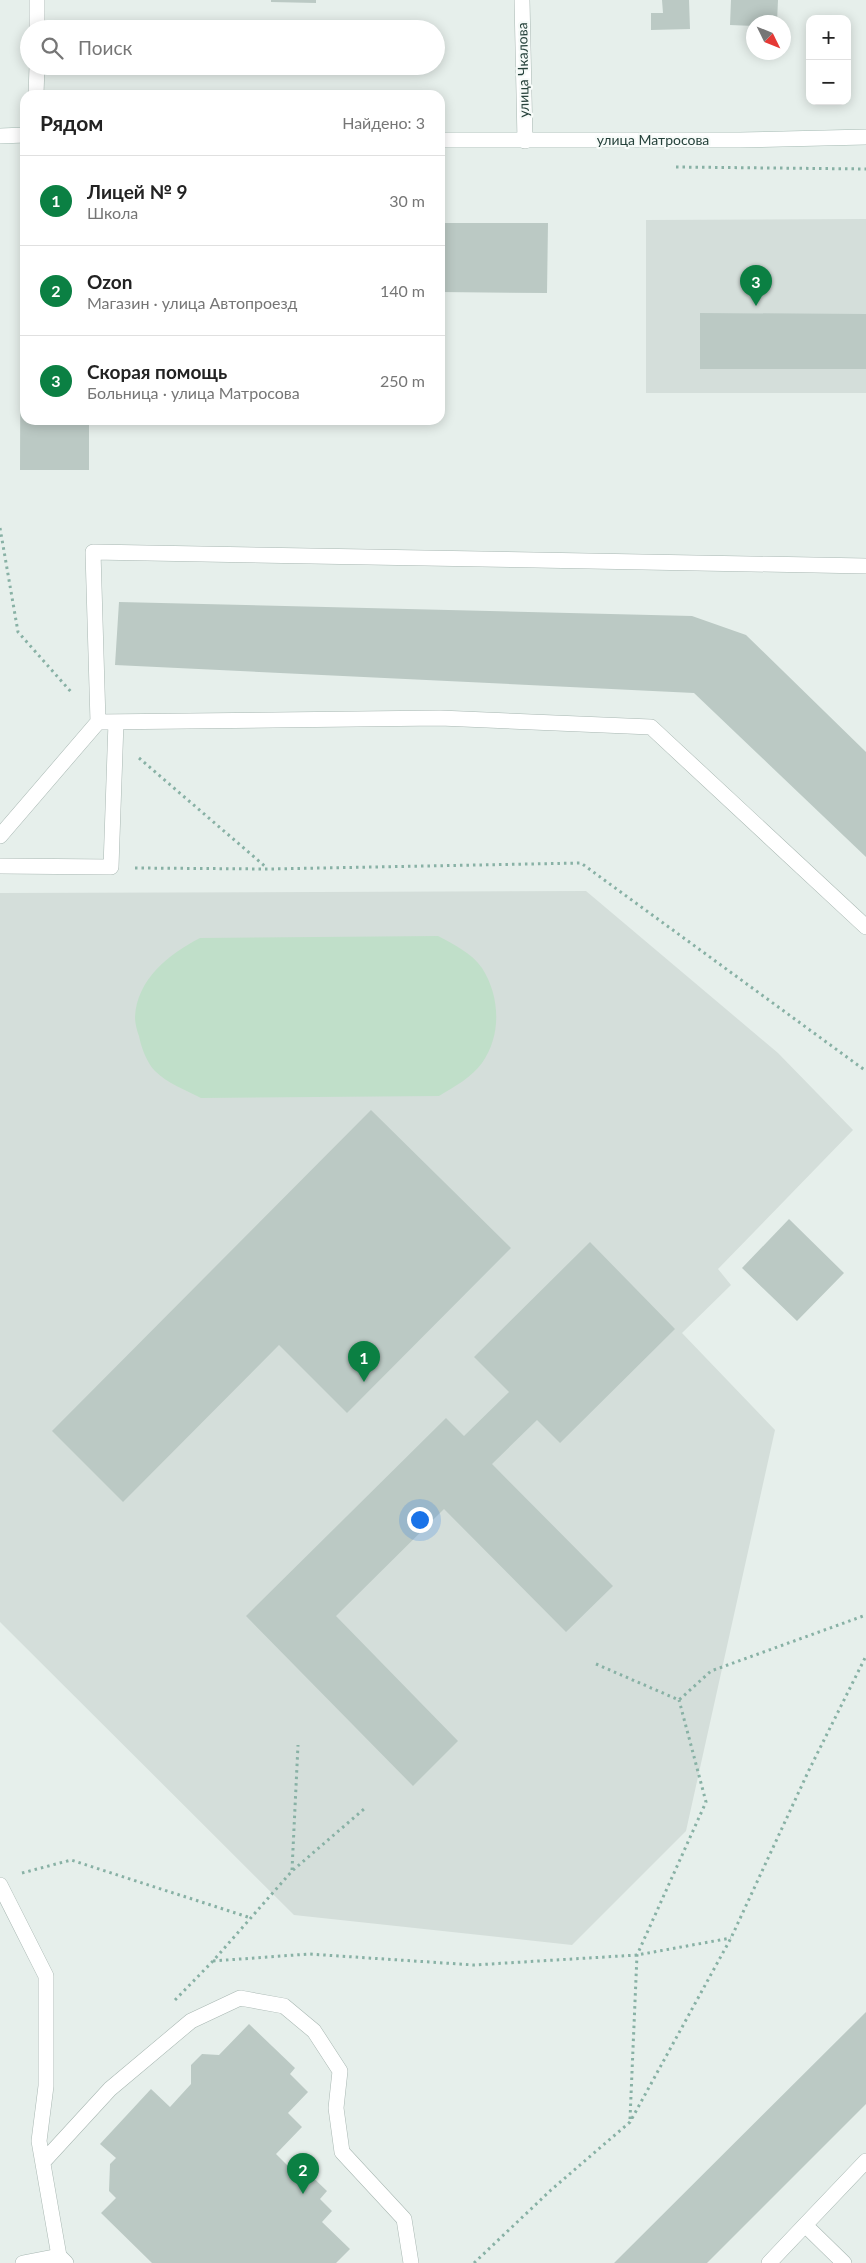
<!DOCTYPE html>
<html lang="ru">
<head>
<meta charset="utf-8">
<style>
  body { margin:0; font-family:Lato,sans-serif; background:#f6f6f6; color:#222 }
  .controls { position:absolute; right:15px; top:15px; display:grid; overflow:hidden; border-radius:10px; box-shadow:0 2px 12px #0003 }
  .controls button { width:45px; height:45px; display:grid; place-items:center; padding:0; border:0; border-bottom:1px solid #e0e0e0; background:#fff; color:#222; font:25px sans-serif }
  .compass { position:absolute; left:746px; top:15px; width:45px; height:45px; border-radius:50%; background:#fff; box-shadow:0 2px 12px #0003; rotate:133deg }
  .you { position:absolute; left:419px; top:1519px; width:18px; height:18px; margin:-12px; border:4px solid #fff; border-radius:50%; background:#1a73e8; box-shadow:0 0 0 8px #1a73e833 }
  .badge { display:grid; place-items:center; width:32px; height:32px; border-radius:50%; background:#0b8043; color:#fff; font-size:16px; font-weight:700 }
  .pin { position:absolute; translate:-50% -41px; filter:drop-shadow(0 1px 2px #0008) }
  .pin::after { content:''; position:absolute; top:26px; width:18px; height:15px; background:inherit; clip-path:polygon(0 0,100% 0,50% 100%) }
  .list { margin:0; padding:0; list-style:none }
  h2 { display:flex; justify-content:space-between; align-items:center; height:65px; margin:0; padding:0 20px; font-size:21px }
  h2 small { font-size:16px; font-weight:400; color:#767676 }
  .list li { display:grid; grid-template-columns:32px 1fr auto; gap:15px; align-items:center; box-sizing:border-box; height:90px; padding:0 20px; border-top:1px solid #e0e0e0 }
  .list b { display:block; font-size:19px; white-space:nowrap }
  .list p { margin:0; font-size:16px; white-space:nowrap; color:#767676 }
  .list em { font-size:16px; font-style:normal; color:#767676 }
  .icon { flex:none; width:28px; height:28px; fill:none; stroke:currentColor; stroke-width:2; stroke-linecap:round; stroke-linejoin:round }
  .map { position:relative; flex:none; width:866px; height:2263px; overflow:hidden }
  .search { position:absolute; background:#fff; box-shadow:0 2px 12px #0003; left:20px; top:20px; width:425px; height:55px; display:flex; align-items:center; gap:12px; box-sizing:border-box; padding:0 18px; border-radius:28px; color:#767676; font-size:19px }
  .panel { position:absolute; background:#fff; box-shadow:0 2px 12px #0003; left:20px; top:90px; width:425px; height:335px; border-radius:15px }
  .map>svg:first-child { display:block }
  .built { fill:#d4deda }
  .green { fill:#c0dfc9 }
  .building { fill:#bbc9c4 }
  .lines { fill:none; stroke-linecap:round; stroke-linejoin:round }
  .lane-casing { stroke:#a8b7b2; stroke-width:16 }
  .street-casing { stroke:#a8b7b2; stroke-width:16 }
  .secondary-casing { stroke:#a5bab3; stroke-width:16 }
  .path { stroke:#88b1a5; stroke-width:3; stroke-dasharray:2.5 4; stroke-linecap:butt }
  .lane { stroke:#fff; stroke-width:15 }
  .street { stroke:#fff; stroke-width:15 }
  .secondary { stroke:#fff; stroke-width:15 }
  .labels { text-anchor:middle; stroke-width:4.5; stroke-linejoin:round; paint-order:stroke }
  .street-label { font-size:14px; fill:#25413a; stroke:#f7fbf9 }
</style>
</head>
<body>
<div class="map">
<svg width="866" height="2263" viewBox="0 0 866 2263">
  <rect width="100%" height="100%" fill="#e6efeb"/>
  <!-- built -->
  <path class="built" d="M866 219V393H646V220Z
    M586 891 778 1053 853 1130 718 1269 731 1285 682 1333 775 1430 686 1831 572 1945 294 1915 0 1622V893Z"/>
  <!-- green -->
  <path class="green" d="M438 936C453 944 472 953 482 968 500 996 502 1035 482 1063 472 1077 454 1087 439 1096L201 1098C185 1090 167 1083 155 1071 147 1063 141 1047 139 1036 137 1031 135 1023 135 1017 137 979 169 954 200 938Z"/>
  <!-- building -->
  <path class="building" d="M271 0H316V3L271 2Z
    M662 0H689L690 29 651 30V13H663Z
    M731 0H778L777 22H754V26L730 25Z
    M21 203H25V420H89V470H20Z
    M440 223H548L547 293 440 292Z
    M700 313 866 314V369H700Z
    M119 602 692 616 746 635 866 752V857L694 693 115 665Z
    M371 1110 511 1248 347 1413 279 1345 123 1502 52 1431Z
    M789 1219 844 1273 797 1321 742 1268Z
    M590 1242 675 1329 560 1443 537 1420 492 1464 613 1586 566 1632 444 1509 336 1616 458 1741 413 1786 246 1616 446 1418 464 1436 509 1392 474 1357Z
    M866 2012V2104L707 2263H614Z
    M249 2024 295 2068 290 2074 308 2092 288 2113 302 2127 276 2154 295 2173 301 2166 327 2191 320 2199 332 2211 322 2222 350 2249 336 2263H152L101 2213 116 2198 109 2191 110 2164 116 2158 100 2144 151 2089 170 2107 191 2084V2065L202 2054 219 2055Z"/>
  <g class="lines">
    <defs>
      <path id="lane" d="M98 722 440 718 651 727 866 927
        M0 836 98 722 93 552 866 566
        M0 866 111 867 116 722
        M0 1885 46 1976V2086L39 2141 59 2256 66 2263
        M43 2162 110 2089 191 2021 240 1998 284 2006 314 2031 340 2071 336 2108 342 2152 404 2219 411 2263
        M769 2263 805 2225
        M844 2263 805 2225 866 2161"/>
      <path id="street" d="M522 0 525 141
        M37 29V0
        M36 95 37 66
        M23 2263 59 2256"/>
      <path id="secondary" d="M0 136 25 135
        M440 140H740L866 137"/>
    </defs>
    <!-- lane casing -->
    <use href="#lane" class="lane-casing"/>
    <!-- street casing -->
    <use href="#street" class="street-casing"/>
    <!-- secondary casing -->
    <use href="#secondary" class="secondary-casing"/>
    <!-- path -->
    <path class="path" d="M676 167 866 169
      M0 528 18 632 72 693
      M139 758 267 868
      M135 868 268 869 581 863 866 1071
      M596 1664 679 1700 711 1671 866 1615
      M292 1870 298 1745
      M22 1873 71 1860 251 1918
      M213 1961 309 1954 474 1965 637 1955 731 1938
      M175 2000 213 1961 292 1871 364 1809
      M630 2119 637 1955 706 1802 679 1700
      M474 2263 551 2190 630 2122 731 1938 809 1770 866 1656"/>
    <!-- lane -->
    <use href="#lane" class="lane"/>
    <!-- street -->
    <use href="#street" class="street"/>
    <!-- secondary -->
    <use href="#secondary" class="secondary"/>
  </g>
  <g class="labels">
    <!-- street labels -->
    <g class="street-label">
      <text transform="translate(523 70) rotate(-91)" y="5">улица Чкалова</text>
      <text x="653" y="145">улица Матросова</text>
    </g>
  </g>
</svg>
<div class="controls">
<button>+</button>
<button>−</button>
</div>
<svg class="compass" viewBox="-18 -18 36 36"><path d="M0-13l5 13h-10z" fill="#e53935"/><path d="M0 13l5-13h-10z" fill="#767676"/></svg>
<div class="you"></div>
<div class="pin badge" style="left:364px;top:1382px">1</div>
<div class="pin badge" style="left:303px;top:2194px">2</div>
<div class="pin badge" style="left:756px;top:306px">3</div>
<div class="search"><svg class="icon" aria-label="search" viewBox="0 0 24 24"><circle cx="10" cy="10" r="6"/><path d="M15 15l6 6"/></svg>Поиск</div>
<section class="panel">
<h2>Рядом<small>Найдено: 3</small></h2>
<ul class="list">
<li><span class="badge">1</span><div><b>Лицей № 9</b><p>Школа</p></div><em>30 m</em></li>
<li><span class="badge">2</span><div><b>Ozon</b><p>Магазин · улица Автопроезд</p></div><em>140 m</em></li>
<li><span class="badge">3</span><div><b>Скорая помощь</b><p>Больница · улица Матросова</p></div><em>250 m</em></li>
</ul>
</section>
</div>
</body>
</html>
